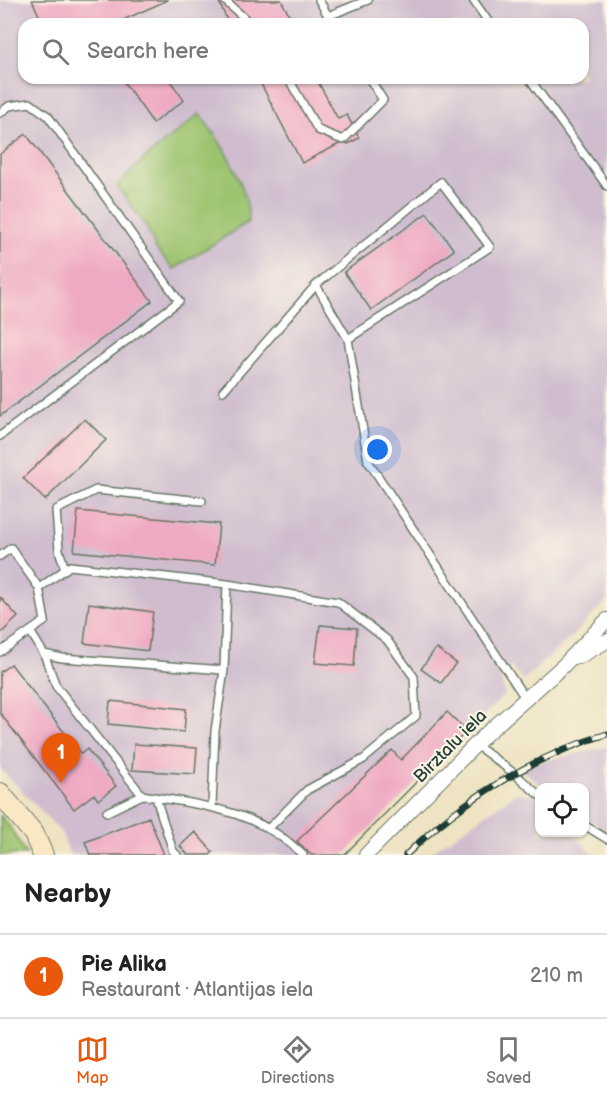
<!DOCTYPE html>
<html lang="en">
<head>
<meta charset="utf-8">
<style>
  body { margin:0; font-family:"Balsamiq Sans",sans-serif; background:#f2f2f2; color:#222 }
  .controls { position:absolute; right:18px; bottom:18px; display:grid; overflow:hidden; border-radius:12px; box-shadow:0 2px 4px #0004 }
  .controls button { width:54px; height:54px; display:grid; place-items:center; padding:0; border:0; border-bottom:2px solid #e0e0e0; background:#fff; color:#222; font:30px sans-serif }
  .you { position:absolute; left:378px; top:450px; width:21px; height:21px; margin:-15px; border:4px solid #fff; border-radius:50%; background:#1a73e8; box-shadow:0 0 0 9px #1a73e833 }
  .badge { display:grid; place-items:center; width:39px; height:39px; border-radius:50%; background:#ea580c; color:#fff; font-size:20px; font-weight:700 }
  .pin { position:absolute; translate:-50% -50px; filter:drop-shadow(0 2px 3px #0008) }
  .pin::after { content:''; position:absolute; top:32px; width:21px; height:18px; background:inherit; clip-path:polygon(0 0,100% 0,50% 100%) }
  .list { margin:0; padding:0; list-style:none }
  h2 { display:flex; justify-content:space-between; align-items:center; height:78px; margin:0; padding:0 24px; font-size:26px }
  h2 small { font-size:20px; font-weight:400; color:#767676 }
  .list li { display:grid; grid-template-columns:39px 1fr auto; gap:18px; align-items:center; box-sizing:border-box; height:84px; padding:0 24px; border-top:2px solid #e0e0e0 }
  .list b { display:block; font-size:22px; white-space:nowrap }
  .list p { margin:0; font-size:20px; white-space:nowrap; color:#767676 }
  .list em { font-size:20px; font-style:normal; color:#767676 }
  .icon { flex:none; width:33px; height:33px; fill:none; stroke:currentColor; stroke-width:2; stroke-linecap:round; stroke-linejoin:round }
  .map { position:relative; flex:none; width:607px; height:855px; overflow:hidden }
  .search { position:absolute; background:#fff; box-shadow:0 2px 4px #0004; left:18px; right:18px; top:18px; height:66px; display:flex; align-items:center; gap:15px; box-sizing:border-box; padding:0 21px; border-radius:18px; color:#767676; font-size:22px }
  .sheet { height:162px; background:#fff }
  nav { display:flex; justify-content:space-around; align-items:center; box-sizing:border-box; height:84px; border-top:2px solid #e0e0e0; background:#fff; font-size:16px; color:#767676 }
  nav a { display:grid; justify-items:center; gap:3px }
  nav .on { color:#ea580c }
  .map>svg:first-child { display:block }
  .industrial { fill:#cfbdcf; fill-rule:evenodd }
  .green { fill:#9bc36e; stroke:#5d8051; stroke-width:1.5 }
  .building { fill:#efaac3 }
  .lines { fill:none; stroke-linecap:round; stroke-linejoin:round }
  .lane-casing { stroke:#677766; stroke-width:10 }
  .street-casing { stroke:#677766; stroke-width:16 }
  .secondary-casing { stroke:#677766; stroke-width:22 }
  .lane { stroke:#fff; stroke-width:7 }
  .street { stroke:#fff; stroke-width:14 }
  .secondary { stroke:#fae7c3; stroke-width:20 }
  .rail-casing { stroke:#1f3d34; stroke-width:7 }
  .rail { stroke:#fcf5e5; stroke-width:4.5; stroke-dasharray:14; stroke-linecap:butt }
  .labels { text-anchor:middle; stroke-width:4.5; stroke-linejoin:round; paint-order:stroke }
  .street-label { font-size:18px; fill:#1f3d34; stroke:#fcf5e5 }
</style>
</head>
<body>
<div class="map">
<svg width="607" height="855" viewBox="0 0 607 855">
  <rect width="100%" height="100%" fill="#fcf5e5"/>
  <filter id="ink" filterUnits="userSpaceOnUse"><feTurbulence type="fractalNoise" baseFrequency=".0167" numOctaves="2"/><feDisplacementMap in="SourceGraphic" scale="12" xChannelSelector="R" yChannelSelector="G"/><feConvolveMatrix kernelMatrix="1 2 1 2 8 2 1 2 1" color-interpolation-filters="sRGB"/></filter>
  <filter id="wash" filterUnits="userSpaceOnUse"><feTurbulence type="fractalNoise" baseFrequency=".008" numOctaves="4" result="noise"/><feDisplacementMap in="SourceGraphic" scale="24" xChannelSelector="R" yChannelSelector="G"/><feGaussianBlur stdDeviation="1.35" result="paint"/><feColorMatrix in="noise" values="0 0 0 0 0 0 0 0 0 0 0 0 0 0 0 0 0 1.4 0 .05"/><feComposite in="paint" operator="in"/></filter>
  <g filter="url(#wash)">
    <rect width="100%" height="100%" fill="#eee3c2"/>
    <!-- industrial -->
    <path class="industrial" d="M0 0H607V600L573 635 523 680 510 666 500 676 505 694 344 855H70L61 832 0 768ZM24 24H583V78H24Z
      M607 747V831L585 818 584 788 544 787 517 767Z
      M517 793 536 796 539 800 540 832 572 833 593 854 607 855H430L437 848Z"/>
    <!-- green -->
    <path class="green" d="M199 114C220 138 251 190 248 222L174 269 156 249 146 226 117 186 143 160Z
      M0 815 8 824 27 855H0Z"/>
    <g id="blocks">
      <!-- building -->
      <path class="building" d="M32 0H168L114 24H43Z
        M218 0H281L294 24H229Z
        M121 78H168L184 100 153 123Z
        M258 78H316L338 119 347 115 359 138 348 144 345 141 302 163Z
        M26 134 152 301 0 416V154Z
        M427 213 454 250 371 310 344 272Z
        M85 419 106 440 45 500 23 478Z
        M78 511 219 524 215 565 74 551Z
        M0 597 18 617 0 634Z
        M89 603 153 612 148 651 84 643Z
        M320 625 357 628 354 666 315 663Z
        M436 648 456 663 441 683 421 669Z
        M11 664 81 754 87 749 116 786 98 800 94 794 74 809 0 713V672Z
        M110 701 186 709 184 732 108 724Z
        M447 712 467 731 344 855H311L297 841 392 750 401 760Z
        M134 744 197 748 195 774 132 770Z
        M149 817 164 855H90L85 842Z
        M195 832 213 852 210 855H188L180 846Z"/>
    </g>
  </g>
  <g filter="url(#ink)">
    <use href="#blocks" fill-opacity="0" stroke="#677766" stroke-width="1.5"/>
    <g class="lines">
      <defs>
        <path id="lane" d="M224 0 251 24
          M319 0 328 16 368 0
          M473 0 490 24
          M288 78 318 130 343 140 383 100 369 78
          M529 78 607 186
          M0 113 9 106 30 103 48 116 179 301 0 436
          M316 285 348 339
          M223 391 316 285 441 182 490 247 348 339 368 461 525 698
          M0 556 11 548 39 588
          M65 569 59 550 56 510 96 490 202 501
          M30 631 44 654 62 658 224 670
          M0 652 45 621 39 588 70 566 227 584 338 602 387 640 414 677 416 716 364 759 307 790 268 829
          M44 654 56 686 142 795C202 805 258 810 303 855
          M476 745 515 774 540 796
          M156 798 173 851 177 855
          M212 807 215 731 224 670 227 584
          M107 812 142 795
          M584 825 607 839"/>
        <path id="street" d="M578 657 607 641
          M366 855 486 734 563 666 607 620"/>
        <path id="secondary" d="M0 793 34 834 43 855"/>
      </defs>
      <!-- lane casing -->
      <use href="#lane" class="lane-casing"/>
      <!-- street casing -->
      <use href="#street" class="street-casing"/>
      <!-- secondary casing -->
      <use href="#secondary" class="secondary-casing"/>
      <!-- lane -->
      <use href="#lane" class="lane"/>
      <!-- street -->
      <use href="#street" class="street"/>
      <!-- secondary -->
      <use href="#secondary" class="secondary"/>
      <defs>
        <path id="rail" d="M406 855C461 800 533 757 607 734"/>
      </defs>
      <!-- rail casing -->
      <use href="#rail" class="rail-casing"/>
      <!-- rail -->
      <use href="#rail" class="rail"/>
    </g>
  </g>
  <g class="labels">
    <!-- street labels -->
    <g class="street-label">
      <text transform="translate(450 746) rotate(-45)" y="6">Birztalu iela</text>
    </g>
  </g>
</svg>
<div class="controls">
<button><svg class="icon" aria-label="locate" viewBox="0 0 24 24"><circle cx="12" cy="12" r="6"/><path d="M12 2v4M12 18v4M2 12h4M18 12h4"/></svg></button>
</div>
<div class="you"></div>
<div class="pin badge" style="left:61px;top:783px">1</div>
<div class="search"><svg class="icon" aria-label="search" viewBox="0 0 24 24"><circle cx="10" cy="10" r="6"/><path d="M15 15l6 6"/></svg>Search here</div>
</div>
<section class="sheet">
<h2>Nearby<small></small></h2>
<ul class="list">
<li><span class="badge">1</span><div><b>Pie Alika</b><p>Restaurant · Atlantijas iela</p></div><em>210 m</em></li>
</ul>
</section>
<nav>
<a class="on"><svg class="icon" aria-label="map" viewBox="0 0 24 24"><path d="M3 6l6-2 6 2 6-2v14l-6 2-6-2-6 2zM9 4v14M15 6v14"/></svg>Map</a>
<a><svg class="icon" aria-label="directions" viewBox="0 0 24 24"><path d="M12 3l9 9-9 9-9-9zM9 14v-3h6M13 9l2 2-2 2"/></svg>Directions</a>
<a><svg class="icon" aria-label="saved" viewBox="0 0 24 24"><path d="M7 4h10v16l-5-4-5 4z"/></svg>Saved</a>
</nav>
</body>
</html>
